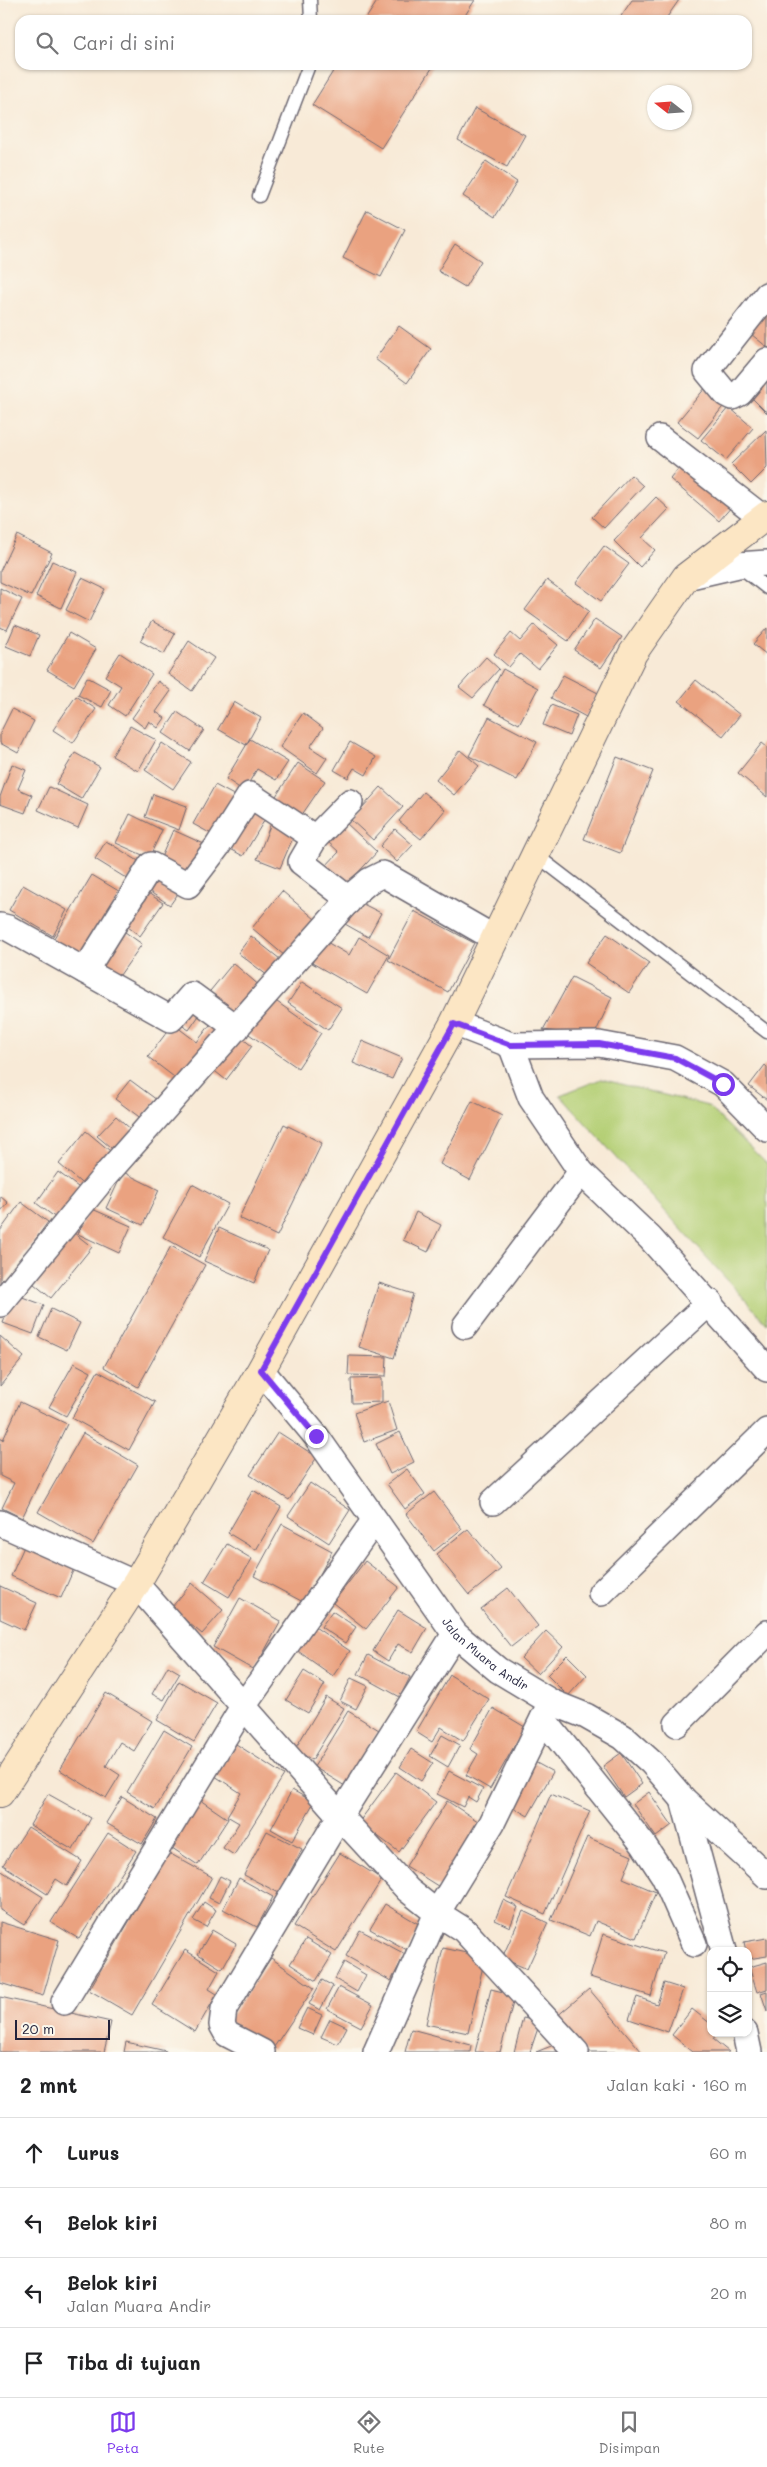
<!DOCTYPE html>
<html lang="id">
<head>
<meta charset="utf-8">
<style>
  body { margin:0; font-family:Mali,sans-serif; background:#f2f2f2; color:#202124 }
  .controls { position:absolute; right:15px; bottom:15px; display:grid; overflow:hidden; border-radius:10px; box-shadow:0 1px 4px #0004 }
  .controls button { width:45px; height:45px; display:grid; place-items:center; padding:0; border:0; border-bottom:1px solid #e0e0e0; background:#fff; color:#202124; font:25px sans-serif }
  .compass { position:absolute; left:647px; top:85px; width:45px; height:45px; border-radius:50%; background:#fff; box-shadow:0 1px 4px #0004; rotate:287deg }
  .scale { position:absolute; left:15px; bottom:12px; width:95px; box-sizing:border-box; padding-left:5px; border:2px solid #22223b; border-top:0; font-size:14px; line-height:18px; white-space:nowrap; color:#22223b; -webkit-text-stroke:4px #fbf7ec; paint-order:stroke }
  .stop { position:absolute; width:15px; height:15px; margin:-11px; border:4px solid #7c3aed; border-radius:50%; background:#fff }
  .stop.end { background:#7c3aed; border-color:#fff; box-shadow:0 1px 5px #0008 }
  .list { margin:0; padding:0; list-style:none }
  h2 { display:flex; justify-content:space-between; align-items:center; height:65px; margin:0; padding:0 20px; font-size:21px }
  h2 small { font-size:16px; font-weight:400; color:#757577 }
  .list li { display:grid; grid-template-columns:32px 1fr auto; gap:15px; align-items:center; box-sizing:border-box; height:70px; padding:0 20px; border-top:1px solid #e0e0e0 }
  .list b { display:block; font-size:19px; white-space:nowrap }
  .list p { margin:0; font-size:16px; white-space:nowrap; color:#757577 }
  .list em { font-size:16px; font-style:normal; color:#757577 }
  .icon { flex:none; width:28px; height:28px; fill:none; stroke:currentColor; stroke-width:2; stroke-linecap:round; stroke-linejoin:round }
  .map { position:relative; flex:none; width:767px; height:2052px; overflow:hidden }
  .search { position:absolute; background:#fff; box-shadow:0 1px 4px #0004; left:15px; right:15px; top:15px; height:55px; display:flex; align-items:center; gap:12px; box-sizing:border-box; padding:0 18px; border-radius:15px; color:#757577; font-size:19px }
  .sheet { height:345px; background:#fff }
  nav { display:flex; justify-content:space-around; align-items:center; box-sizing:border-box; height:70px; border-top:1px solid #e0e0e0; background:#fff; font-size:14px; color:#757577 }
  nav a { display:grid; justify-items:center; gap:2px }
  nav .on { color:#7c3aed }
  .map>svg:first-child { display:block }
  .green { fill:#b4cf74; stroke:#6b7858 }
  .building { fill:#eaa280 }
  .lines { fill:none; stroke-linecap:round; stroke-linejoin:round }
  .service-casing { stroke:#6d6872; stroke-width:15 }
  .minor-casing { stroke:#6d6872; stroke-width:28 }
  .secondary-casing { stroke:#6d6872; stroke-width:30 }
  .service { stroke:#fff; stroke-width:12 }
  .minor { stroke:#fff; stroke-width:25 }
  .secondary { stroke:#fce6c4; stroke-width:28 }
  .route { stroke:#7c3aed; stroke-width:6 }
  .labels { text-anchor:middle; stroke-width:4.5; stroke-linejoin:round; paint-order:stroke }
  .street-label { font-size:12px; fill:#22223b; stroke:#fbf7ec }
</style>
</head>
<body>
<div class="map">
<svg width="767" height="2052" viewBox="0 0 767 2052">
  <rect width="100%" height="100%" fill="#fbf7ec"/>
  <filter id="ink" filterUnits="userSpaceOnUse"><feTurbulence type="fractalNoise" baseFrequency=".02" numOctaves="2"/><feDisplacementMap in="SourceGraphic" scale="10" xChannelSelector="R" yChannelSelector="G"/><feConvolveMatrix kernelMatrix="1 2 1 2 8 2 1 2 1" color-interpolation-filters="sRGB"/></filter>
  <filter id="wash" filterUnits="userSpaceOnUse"><feTurbulence type="fractalNoise" baseFrequency=".0096" numOctaves="4" result="noise"/><feDisplacementMap in="SourceGraphic" scale="20" xChannelSelector="R" yChannelSelector="G"/><feGaussianBlur stdDeviation="1.12" result="paint"/><feColorMatrix in="noise" values="0 0 0 0 0 0 0 0 0 0 0 0 0 0 0 0 0 1.4 0 .05"/><feComposite in="paint" operator="in"/></filter>
  <g filter="url(#wash)">
    <rect width="100%" height="100%" fill="#f8ead7"/>
    <!-- green -->
    <path class="green" d="M601 1079 708 1106 767 1164V1324L560 1095Z"/>
    <g id="blocks">
      <!-- building -->
      <path class="building" d="M378 0H475L462 20H365Z
        M632 0H679L665 20H621L619 19Z
        M337 65H434L381 148 312 105Z
        M475 108 525 135 507 167 458 140Z
        M486 161 517 182 495 217 463 196Z
        M367 210 405 230 381 277 343 258Z
        M455 244 481 261 465 287 438 271Z
        M767 304V347L746 330Z
        M399 326 431 349 407 383 375 359Z
        M767 375V413L746 392Z
        M706 387 726 403 698 438 677 422Z
        M729 407 753 428 726 460 701 440Z
        M766 430 767 468 751 484 731 464Z
        M683 463 733 505 719 521 670 479Z
        M631 475 643 486 604 528 592 517Z
        M656 497 669 509 642 538 655 550 640 567 614 541Z
        M17 535 52 553 31 596 0 582V571Z
        M604 546 629 564 601 601 576 583Z
        M52 561 77 572 61 608 36 596Z
        M82 578 105 589 89 622 66 610Z
        M547 580 589 611 568 641 525 610Z
        M0 588 22 599 7 630 0 627Z
        M595 619 622 637 601 668 574 650Z
        M152 621 175 634 164 654 140 641Z
        M15 625 39 635 30 656 6 646Z
        M534 625 558 645 538 669 520 654 509 667 494 654 511 633 520 641Z
        M767 628V655L753 644Z
        M69 633 96 649 74 686 47 670Z
        M189 641 214 658 192 691 168 674Z
        M120 653 152 674 125 716 109 705 121 686 105 676Z
        M486 657 499 669 473 698 459 687Z
        M503 669 538 688 519 724 484 705Z
        M563 675 598 693 586 717 551 698Z
        M87 677 111 690 102 707 78 695Z
        M696 680 740 715 723 736 679 701Z
        M158 681 171 691 156 712 165 718 158 728 149 721 145 728 132 718Z
        M76 696 96 709 73 743 53 730Z
        M234 702 261 718 246 745 218 729Z
        M551 705 577 715 569 736 543 725Z
        M12 709 34 721 18 753 0 743V733Z
        M177 712 204 730 190 751 163 733Z
        M303 713 323 728 310 747 327 758 317 773 280 747Z
        M489 717 537 742 517 780 469 756Z
        M130 726 156 740 138 771 112 756Z
        M250 739 288 762 276 780 257 769 244 791 226 779Z
        M350 742 376 757 366 775 354 768 348 778 334 770Z
        M162 743 191 762 173 789 145 770Z
        M762 743 767 747V797L738 773Z
        M460 750 479 766 454 795 436 780Z
        M75 753 100 767 81 799 56 784Z
        M617 757 653 771 620 853 584 839Z
        M298 763 325 781 297 822 270 805Z
        M12 764 26 770 18 789 32 795 25 813 0 804V797Z
        M215 785 241 799 219 838 193 824Z
        M49 787 88 805 78 828 38 810Z
        M381 787 403 807 373 840 351 820Z
        M423 792 445 810 421 839 399 821Z
        M153 794 187 806 179 830 145 817Z
        M251 807 267 816 243 856 227 847Z
        M130 814 162 830 149 858 116 843Z
        M345 822 377 852 343 889 323 869 339 852 327 841Z
        M271 823 295 833 280 868 257 859Z
        M395 829 413 845 397 862 380 846Z
        M173 830 204 844 190 876 159 862Z
        M106 841 140 862 129 880 95 859Z
        M158 872 182 888 170 905 147 890Z
        M92 875 122 893 80 961 51 943Z
        M23 885 67 910 53 936 9 910Z
        M142 889 163 903 140 936 120 921Z
        M282 891 315 919 285 956 252 928Z
        M357 901 381 913 368 937 345 924Z
        M414 911 474 943 448 992 388 960Z
        M118 927 142 944 115 982 92 966Z
        M607 934 649 963 629 993 586 963Z
        M251 936 285 963 272 979 238 953Z
        M359 937 389 955 367 994 312 963 325 941 349 955Z
        M233 963 261 987 235 1020 206 996Z
        M572 977 612 997 594 1036 543 1030Z
        M302 982 342 1008 328 1030 288 1003Z
        M270 997 321 1033 298 1068 246 1032Z
        M190 1001 203 1010 189 1030 175 1021Z
        M216 1017 226 1024 182 1083 148 1057 173 1024 197 1042Z
        M238 1035 252 1046 226 1080 211 1068Z
        M362 1041 402 1058 392 1079 353 1063Z
        M765 1065 767 1067V1100L749 1086Z
        M130 1080 157 1100 142 1119 115 1099Z
        M472 1101 502 1116 470 1180 440 1164Z
        M116 1116 134 1132 116 1152 97 1136Z
        M284 1124 322 1143 277 1236 239 1218Z
        M86 1131 115 1155 87 1188 59 1164Z
        M58 1172 82 1190 60 1221 36 1203Z
        M123 1172 159 1190 143 1225 106 1208Z
        M192 1184 228 1204 199 1257 163 1237Z
        M0 1196 8 1203 0 1212Z
        M21 1202 48 1222 0 1288V1231Z
        M90 1208 131 1226 119 1253 78 1234Z
        M416 1212 441 1225 428 1252 403 1240Z
        M219 1228 268 1250 254 1283 204 1261Z
        M69 1229 92 1247 51 1298 28 1279Z
        M171 1246 205 1265 138 1387 104 1367Z
        M379 1283 413 1294 394 1358 359 1347Z
        M14 1294 44 1305 33 1334 3 1323Z
        M51 1309 80 1323 67 1350 39 1337Z
        M0 1336 24 1357 0 1386Z
        M349 1356 387 1357 386 1376 348 1375Z
        M74 1363 91 1372 66 1416 49 1407Z
        M98 1371 155 1402 129 1450 72 1418Z
        M382 1378V1402L352 1403 351 1379Z
        M388 1401 397 1430 364 1442 354 1413Z
        M20 1402 67 1424 22 1518 2 1508 14 1483 0 1476V1438L3 1440Z
        M278 1432 317 1457 289 1500 250 1475Z
        M400 1432 414 1462 390 1474 376 1444Z
        M83 1433 138 1465 93 1544 38 1512Z
        M407 1469 425 1494 405 1509 387 1484Z
        M310 1483 350 1510 329 1543 288 1516Z
        M253 1490 281 1507 256 1550 228 1533Z
        M434 1492 462 1529 434 1551 406 1514Z
        M282 1524 332 1551 305 1603 254 1576Z
        M468 1529 501 1569 469 1595 436 1554Z
        M26 1542 76 1564 61 1598 11 1576Z
        M227 1544 252 1559 229 1597 204 1582Z
        M365 1561 399 1587 366 1629 333 1603Z
        M192 1583 223 1610 202 1634 171 1608Z
        M0 1586 37 1603 24 1630 0 1619Z
        M508 1588 538 1626 511 1647 481 1609Z
        M240 1598 281 1621 254 1670 213 1647Z
        M398 1610 427 1628 413 1652 398 1644 388 1661 373 1651Z
        M332 1611 356 1627 345 1643 321 1627Z
        M312 1625 350 1651 333 1676 295 1649Z
        M546 1631 563 1647 538 1674 521 1658Z
        M368 1655 410 1677 400 1697 358 1674Z
        M567 1655 587 1675 568 1696 547 1675Z
        M168 1666 180 1673 164 1700 152 1694Z
        M304 1671 325 1684 308 1713 286 1700Z
        M450 1675 489 1699 463 1741 441 1727 432 1742 416 1732Z
        M351 1678 368 1686 356 1709 340 1701Z
        M179 1681 217 1703 194 1742 157 1720Z
        M106 1693 152 1721 134 1751 120 1742 106 1766 120 1775 106 1798 60 1770Z
        M326 1697 344 1708 312 1760 295 1749Z
        M493 1708 525 1727 490 1789 466 1775 478 1754 470 1749Z
        M348 1711 379 1730 345 1786 314 1767Z
        M164 1730 192 1747 155 1809 127 1792Z
        M442 1735 460 1745 448 1767 430 1756Z
        M236 1744 284 1775 234 1855 223 1848 239 1823 227 1816 241 1793 215 1776Z
        M411 1749 433 1763 421 1781 400 1767Z
        M621 1753 642 1784 624 1797 603 1766Z
        M529 1759 553 1772 528 1816 504 1802Z
        M449 1771 483 1789 476 1802 468 1797 463 1807 437 1794Z
        M396 1772 436 1802 399 1852 359 1822Z
        M292 1790 314 1802 292 1841 271 1829Z
        M649 1792 672 1825 656 1837 633 1804Z
        M48 1794 91 1818 73 1850 30 1825Z
        M551 1794 590 1811 545 1914 506 1897Z
        M122 1797 157 1819 142 1844 106 1823Z
        M200 1800 228 1819 198 1865 169 1846Z
        M447 1801 481 1823 441 1888 406 1866Z
        M28 1827 82 1861 67 1886 56 1879 47 1894 3 1865Z
        M267 1831 302 1849 279 1893 244 1875Z
        M108 1833 136 1851 79 1939 51 1922Z
        M587 1837 632 1856 623 1878 656 1892 636 1938 596 1921 590 1936 551 1920Z
        M169 1853 212 1877 132 2015 89 1990Z
        M340 1853 382 1879 336 1952 294 1926Z
        M0 1870 43 1897 24 1925 0 1910Z
        M220 1876 230 1881 219 1903 209 1898Z
        M239 1878 273 1897 257 1927 223 1909Z
        M503 1900 518 1907 510 1927 495 1920Z
        M204 1902 216 1910 206 1927 193 1920Z
        M385 1904 422 1926 407 1950 370 1929Z
        M523 1911 548 1923 527 1969 502 1958Z
        M0 1922 59 1940 43 1996 0 1983Z
        M212 1930 236 1944 222 1969 198 1954Z
        M360 1930 405 1954 391 1981 346 1956Z
        M603 1934 664 1953 651 1996 590 1977Z
        M767 1938V1956L748 1959V1951H746L744 1942Z
        M306 1939 332 1955 316 1981 290 1964Z
        M443 1948 485 1957 468 2033 426 2024Z
        M185 1950 219 1971 209 1989 217 1994 195 2032 152 2005Z
        M271 1958 314 1988 272 2050 228 2020Z
        M344 1962 366 1975 357 1992 335 1979Z
        M767 1962V1989L757 1992 749 1967Z
        M322 1980 333 1986 320 2010 309 2004Z
        M664 1983 683 1989 668 2032 629 2019 637 1997 657 2004Z
        M339 1987 373 2005 361 2027 327 2009Z
        M491 1989 515 1995 500 2052H475Z
        M589 1989 642 2052H585L556 2017Z
        M767 1991V2011L761 1993Z
        M0 1997 111 2022 104 2052H0Z
        M307 2008 322 2015 313 2035 297 2028Z
        M692 2009 711 2024V2033H717L713 2039 729 2052H693L672 2035Z
        M523 2018 540 2022 530 2052H514Z
        M330 2019 347 2027 338 2044 321 2037Z
        M411 2029 471 2045 470 2052H405Z
        M126 2042 166 2051V2052H124Z
        M559 2043 563 2052H536Z"/>
    </g>
  </g>
  <g filter="url(#ink)">
    <use href="#blocks" fill-opacity="0" stroke="#6d6872" stroke-width="1"/>
    <g class="lines">
      <defs>
        <path id="service" d="M310 0 311 20
          M259 196 309 65
          M739 566 767 588
          M536 855 767 1032"/>
        <g id="minor">
          <path d="M767 295 707 371 726 394 732 397 740 393 767 361"/>
          <path d="M660 438 763 518"/>
          <path d="M686 577 738 565 767 563"/>
          <path d="M348 902 342 894 301 862 315 838 350 802"/>
          <path d="M0 926 8 928 171 1019 192 995 237 1028"/>
          <path d="M85 971 151 865 188 885 217 847 250 795 315 838"/>
          <path d="M454 1023 511 1045 599 1044 675 1058 723 1084 767 1129"/>
          <path d="M511 1045 531 1098 581 1172 650 1238 767 1369"/>
          <path d="M0 1304 104 1177 356 892 369 881 383 874 496 939"/>
          <path d="M465 1326 581 1172"/>
          <path id="s1" d="M261 1370 316 1436 455 1634 498 1670 551 1702 586 1716 623 1737 652 1763 683 1799 767 1876"/>
          <path d="M493 1502 710 1302"/>
          <path d="M0 1523 136 1584 340 1816 408 1890 437 1913 376 2052"/>
          <path d="M601 1593 767 1431"/>
          <path d="M551 1702 492 1823 437 1913 464 1930 576 2052"/>
          <path d="M543 1719 643 1844 664 1876 694 1944"/>
          <path d="M677 1724 767 1633"/>
          <path d="M683 1799 724 1951"/>
          <path d="M64 2002 244 1705 374 1521"/>
          <path d="M745 2033 749 2052"/>
          <path d="M262 2052 227 2034 222 2025 224 2009 340 1816 455 1634"/>
        </g>
        <path id="secondary" d="M0 1793 136 1584 261 1370 454 1023 633 653 686 577 767 515"/>
      </defs>
      <!-- service casing -->
      <use href="#service" class="service-casing"/>
      <!-- minor casing -->
      <use href="#minor" class="minor-casing"/>
      <!-- secondary casing -->
      <use href="#secondary" class="secondary-casing"/>
      <!-- service -->
      <use href="#service" class="service"/>
      <!-- minor -->
      <use href="#minor" class="minor"/>
      <!-- secondary -->
      <use href="#secondary" class="secondary"/>
    </g>
  </g>
  <g class="lines" filter="url(#ink)">
    <!-- route -->
    <path class="route" d="M316 1436 261 1370 454 1024 511 1045 599 1044 675 1058 723 1084"/>
  </g>
  <g class="labels">
    <!-- street labels -->
    <g class="street-label">
      <text dy="4" stroke="none"><textPath href="#s1" startOffset="364">Jalan Muara Andir</textPath></text>
    </g>
  </g>
</svg>
<div class="controls">
<button><svg class="icon" aria-label="locate" viewBox="0 0 24 24"><circle cx="12" cy="12" r="6"/><path d="M12 2v4M12 18v4M2 12h4M18 12h4"/></svg></button>
<button><svg class="icon" aria-label="layers" viewBox="0 0 24 24"><path d="M12 4l9 5-9 5-9-5zM3 14l9 5 9-5"/></svg></button>
</div>
<svg class="compass" viewBox="-18 -18 36 36"><path d="M0-13l5 13h-10z" fill="#e53935"/><path d="M0 13l5-13h-10z" fill="#757577"/></svg>
<div class="scale">20 m</div>
<div class="stop" style="left:723px;top:1084px"></div>
<div class="stop end" style="left:316px;top:1436px"></div>
<div class="search"><svg class="icon" aria-label="search" viewBox="0 0 24 24"><circle cx="10" cy="10" r="6"/><path d="M15 15l6 6"/></svg>Cari di sini</div>
</div>
<section class="sheet">
<h2>2 mnt<small>Jalan kaki · 160 m</small></h2>
<ul class="list">
<li><svg class="icon" aria-label="ahead" viewBox="0 0 24 24"><path d="M12 20V5M6 11l6-6 6 6"/></svg><div><b>Lurus</b></div><em>60 m</em></li>
<li><svg class="icon" aria-label="left" viewBox="0 0 24 24"><path d="M17 20v-9H6M10 6l-5 5 5 5"/></svg><div><b>Belok kiri</b></div><em>80 m</em></li>
<li><svg class="icon" aria-label="left" viewBox="0 0 24 24"><path d="M17 20v-9H6M10 6l-5 5 5 5"/></svg><div><b>Belok kiri</b><p>Jalan Muara Andir</p></div><em>20 m</em></li>
<li><svg class="icon" aria-label="arrive" viewBox="0 0 24 24"><path d="M6 21V4h12l-3 4 3 4H6"/></svg><div><b>Tiba di tujuan</b></div></li>
</ul>
</section>
<nav>
<a class="on"><svg class="icon" aria-label="map" viewBox="0 0 24 24"><path d="M3 6l6-2 6 2 6-2v14l-6 2-6-2-6 2zM9 4v14M15 6v14"/></svg>Peta</a>
<a><svg class="icon" aria-label="directions" viewBox="0 0 24 24"><path d="M12 3l9 9-9 9-9-9zM9 14v-3h6M13 9l2 2-2 2"/></svg>Rute</a>
<a><svg class="icon" aria-label="saved" viewBox="0 0 24 24"><path d="M7 4h10v16l-5-4-5 4z"/></svg>Disimpan</a>
</nav>
</body>
</html>
